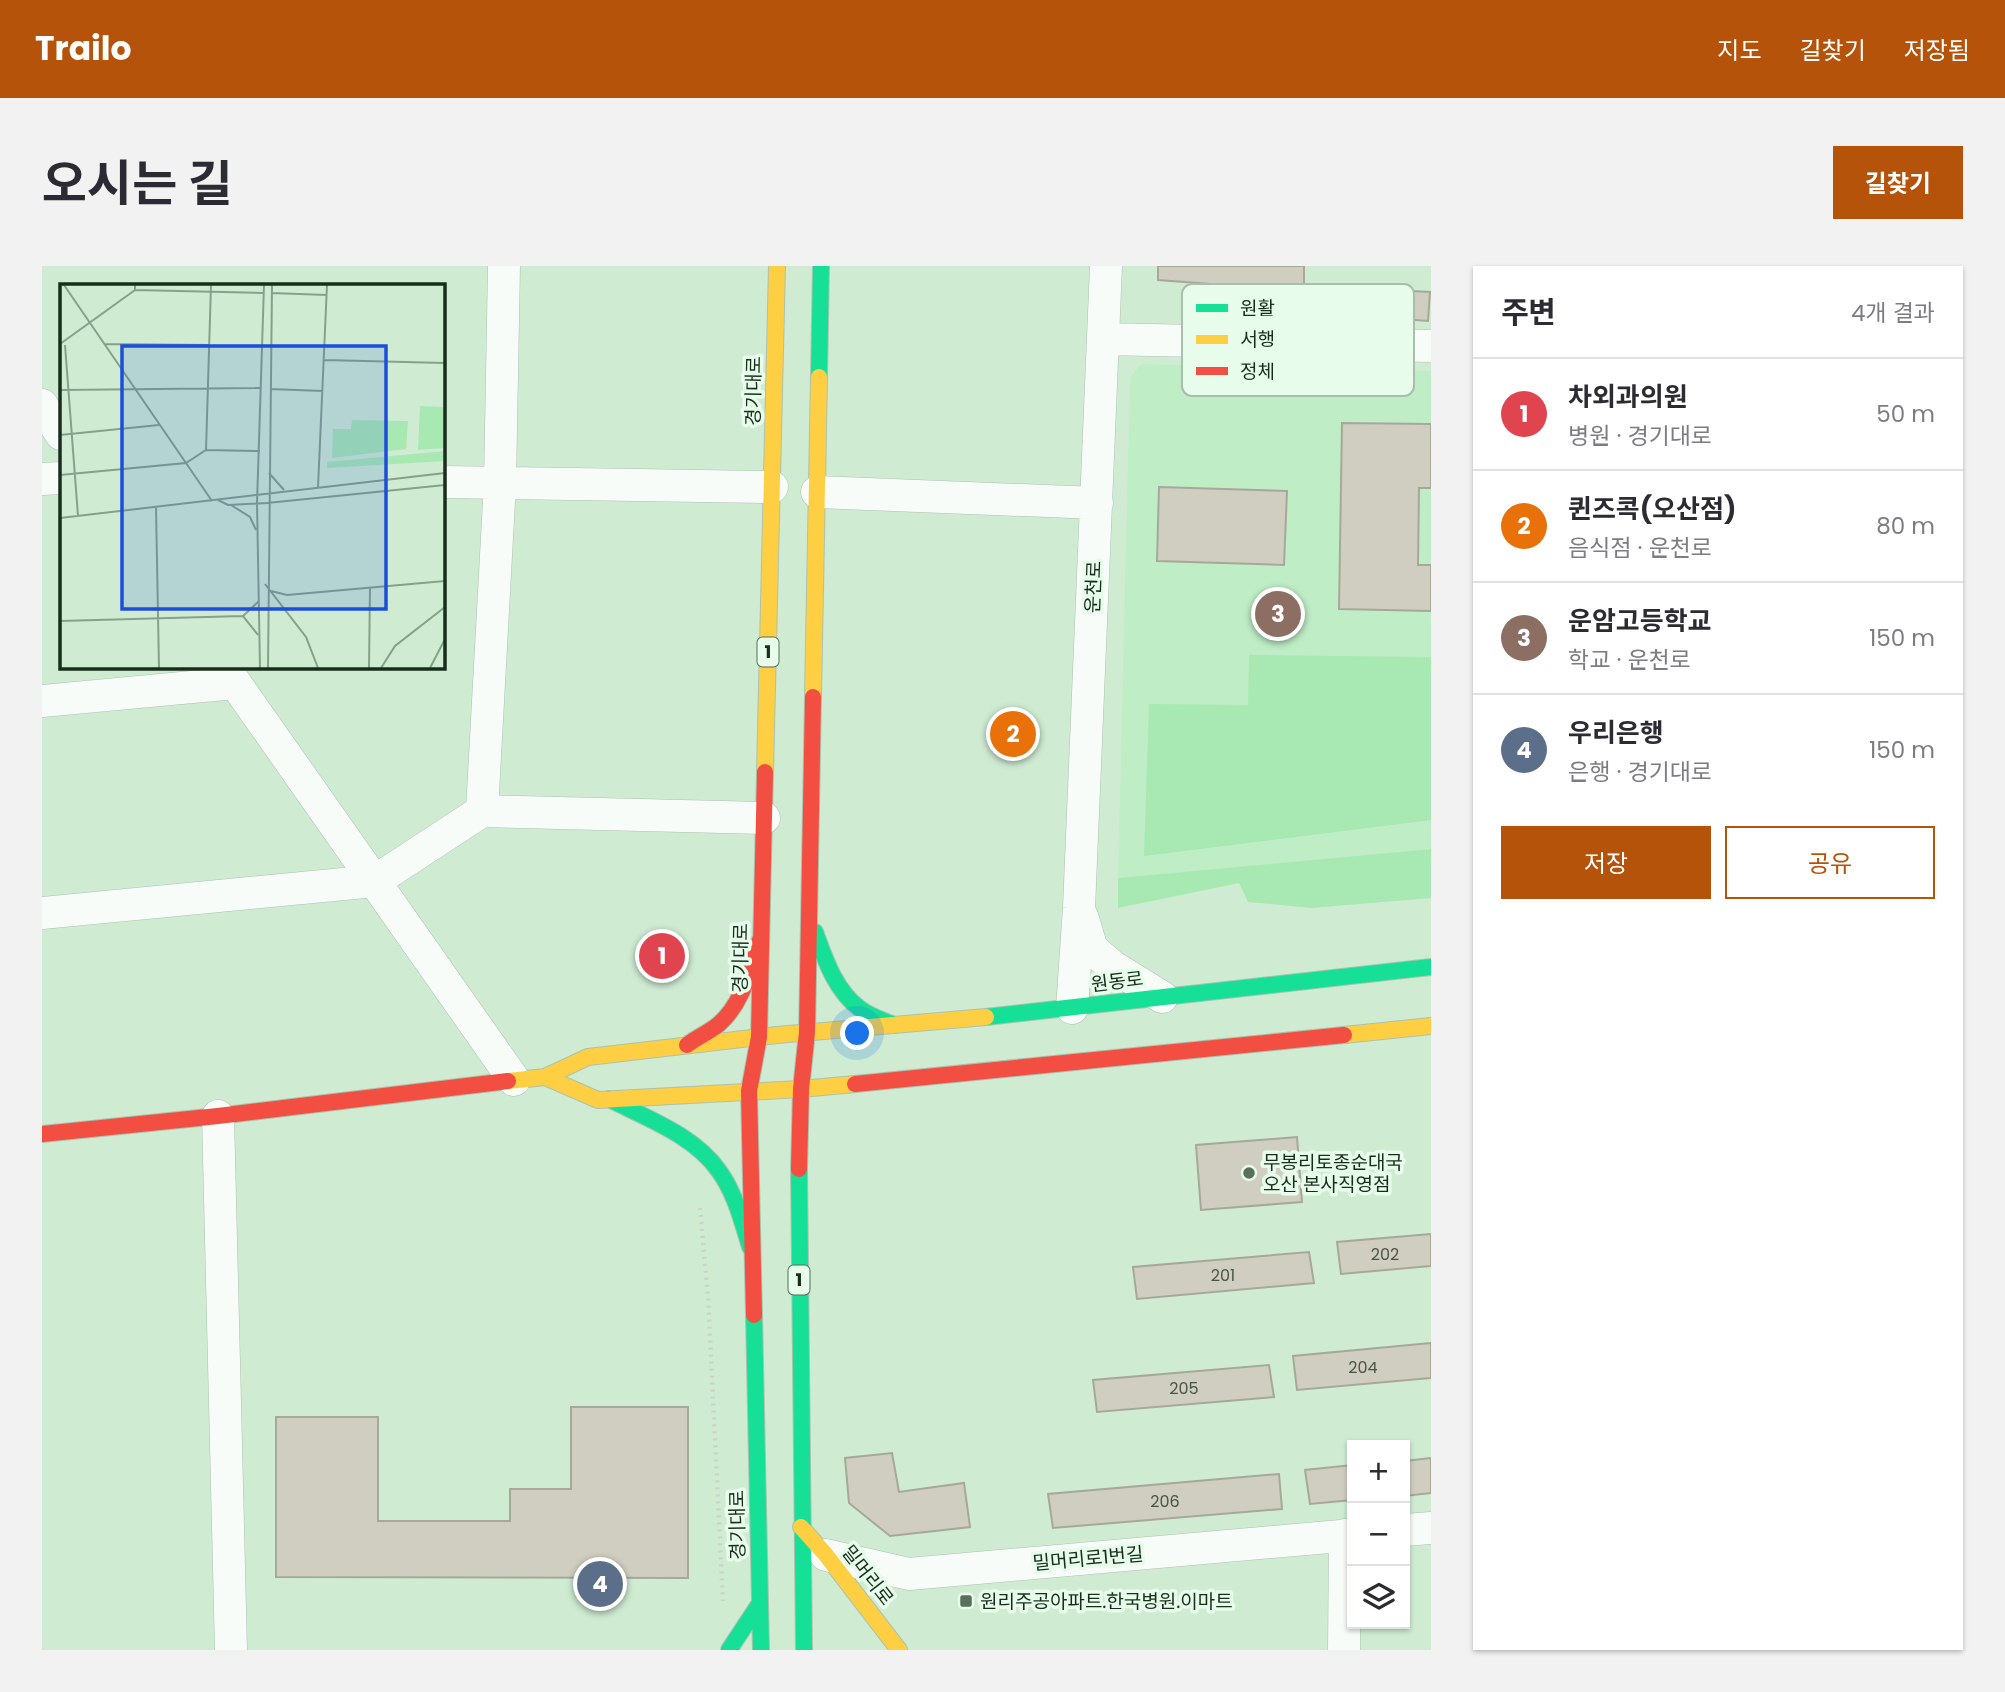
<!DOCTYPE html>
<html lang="ko">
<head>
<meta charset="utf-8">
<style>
  body { margin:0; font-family:Poppins,"Noto Sans KR",sans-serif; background:#f2f2f3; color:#2b2b33 }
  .controls { position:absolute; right:21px; bottom:21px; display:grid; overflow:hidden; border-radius:0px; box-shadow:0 2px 5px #0004 }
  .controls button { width:63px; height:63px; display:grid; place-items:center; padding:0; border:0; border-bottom:2px solid #e1e1e2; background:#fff; color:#2b2b33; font:35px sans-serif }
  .you { position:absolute; left:816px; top:768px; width:24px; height:24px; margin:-18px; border:5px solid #fff; border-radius:50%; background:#1a73e8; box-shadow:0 0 0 10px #1a73e833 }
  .badge { display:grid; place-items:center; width:46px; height:46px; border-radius:50%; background:#b45309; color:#fff; font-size:23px; font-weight:700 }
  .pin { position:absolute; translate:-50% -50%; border:4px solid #fff; box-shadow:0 2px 7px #0006 }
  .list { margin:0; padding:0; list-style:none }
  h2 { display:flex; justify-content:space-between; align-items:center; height:91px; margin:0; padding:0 28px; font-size:30px }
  h2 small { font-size:23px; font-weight:400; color:#7c7c81 }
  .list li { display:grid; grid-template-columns:46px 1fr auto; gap:21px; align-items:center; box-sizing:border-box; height:112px; padding:0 28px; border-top:2px solid #e1e1e2 }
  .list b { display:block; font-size:26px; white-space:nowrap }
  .list p { margin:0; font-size:23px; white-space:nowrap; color:#7c7c81 }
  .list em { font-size:23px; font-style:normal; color:#7c7c81 }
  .actions { display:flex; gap:14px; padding:21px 28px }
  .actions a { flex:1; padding:16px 0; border:2px solid #b45309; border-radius:0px; text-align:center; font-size:24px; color:#b45309 }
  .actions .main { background:#b45309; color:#fff }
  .icon { flex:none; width:38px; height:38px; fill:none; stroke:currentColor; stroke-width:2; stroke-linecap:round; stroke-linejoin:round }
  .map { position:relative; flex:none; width:1389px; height:1384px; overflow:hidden; border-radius:0px }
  header { display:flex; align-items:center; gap:42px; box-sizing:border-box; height:98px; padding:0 35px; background:#b45309; color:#fff }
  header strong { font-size:33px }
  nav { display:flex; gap:38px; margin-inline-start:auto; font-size:24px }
  .intro { display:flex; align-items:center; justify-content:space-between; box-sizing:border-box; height:168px; padding:0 42px }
  h1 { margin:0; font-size:49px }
  .button { padding:18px 32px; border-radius:0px; background:#b45309; color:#fff; font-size:24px; font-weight:700 }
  main { display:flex; gap:42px; padding:0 42px }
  aside { flex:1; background:#fff; border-radius:0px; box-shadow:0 2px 5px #0004 }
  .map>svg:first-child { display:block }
  .built { fill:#bfedc6 }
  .green { fill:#a8e8b3 }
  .building { fill:#d0cec0; stroke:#a7a89b; stroke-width:2 }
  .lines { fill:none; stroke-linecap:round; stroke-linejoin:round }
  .street-casing { stroke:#abc2af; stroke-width:33 }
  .fast-casing { stroke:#abc2af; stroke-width:18 }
  .slow-casing { stroke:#abc2af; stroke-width:18 }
  .jam-casing { stroke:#abc2af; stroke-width:18 }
  .path { stroke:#cbd2cb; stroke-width:4.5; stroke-dasharray:2 5; stroke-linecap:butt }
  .street { stroke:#f8fcf8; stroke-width:32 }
  .fast { stroke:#16e098; stroke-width:16 }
  .slow { stroke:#ffcf43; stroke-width:16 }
  .jam { stroke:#f24e42; stroke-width:16 }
  .poi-dot { fill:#59705c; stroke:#e7fcea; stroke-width:2.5 }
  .labels { text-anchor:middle; stroke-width:7; stroke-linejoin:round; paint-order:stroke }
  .number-label { font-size:16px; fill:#475545 }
  .shield { fill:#e7fcea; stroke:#576b5a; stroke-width:2 }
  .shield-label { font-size:18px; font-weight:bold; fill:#192d1c }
  .street-label { font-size:19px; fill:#192d1c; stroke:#e7fcea }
  .poi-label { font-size:19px; fill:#192d1c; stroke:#e7fcea; text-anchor:start }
  .inset-road { fill:none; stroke:#86a08a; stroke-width:2 }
  .view { fill:#1d4ed8; fill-opacity:0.15; stroke:#1d4ed8; stroke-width:3.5 }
  .inset-edge { fill:none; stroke:#192d1c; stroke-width:3.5 }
  .key { fill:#e7fcea; stroke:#a9beac; stroke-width:2 }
  .key-label { font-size:19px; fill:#192d1c }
</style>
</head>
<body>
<header>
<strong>Trailo</strong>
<nav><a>지도</a><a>길찾기</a><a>저장됨</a></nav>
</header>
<div class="intro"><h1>오시는 길</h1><a class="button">길찾기</a></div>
<main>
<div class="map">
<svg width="1389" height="1384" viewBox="0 0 1389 1384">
  <rect width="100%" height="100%" fill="#cfecd3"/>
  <!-- built -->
  <path class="built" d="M1099 98 1389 105V583L1076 612 1088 112Z"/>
  <!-- green -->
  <path class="green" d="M1207 389 1389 391V554L1102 590 1107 438 1206 439Z
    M1389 583V632L1269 642 1206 636 1197 617 1076 642V612Z"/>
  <!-- building -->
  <path class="building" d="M1116 0H1262V25L1116 14Z
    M1331 23 1388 26 1386 55 1331 51Z
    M1300 157 1389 158V222H1377L1376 299H1389V345L1297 343Z
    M1117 221 1245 225 1242 299 1115 295Z
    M1255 871 1260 936 1159 944 1154 879Z
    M1389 968V1000L1299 1008 1295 976Z
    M1267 986 1272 1017 1095 1033 1091 1001Z
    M1389 1077V1112L1255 1124 1251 1090Z
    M1227 1099 1232 1131 1055 1146 1051 1114Z
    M529 1141H646V1312L234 1311V1151H336V1255H468V1223H529Z
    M850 1187 857 1226 922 1217 928 1261 848 1270 807 1237 803 1192Z
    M1389 1192V1227L1363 1230V1195Z
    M1310 1199V1234L1268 1238 1263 1204Z
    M1237 1208 1240 1243 1011 1262 1006 1228Z"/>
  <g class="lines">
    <defs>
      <path id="street" d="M1061 73 1389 80
        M0 139 19 168
        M0 213 19 212
        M401 216 730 221
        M775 226 1055 237
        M182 401 472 814
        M0 435 193 417
        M440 545 458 217 462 0
        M0 647 333 615 440 545 722 552
        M1040 650 1050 683 1070 700 1120 731
        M1030 742 1037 642 1064 0
        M176 850 189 1384
        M1363 1264 1389 1262
        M784 1289 867 1308 1310 1269
        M1302 1384 1303 1269"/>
      <path id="fast" d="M777 111 779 0
        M773 666C783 693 793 724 817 742 827 750 840 754 852 759
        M944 751 1389 701
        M567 833C604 852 652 869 677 905 693 927 700 955 708 981
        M757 903 762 1384
        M712 1049 719 1384
        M687 1384 718 1337"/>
      <path id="slow" d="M771 431 777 111
        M723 506 735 0
        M1302 769 1389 760
        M503 811 556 834 759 823 813 818
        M466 815 503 811 546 791 735 769 944 751
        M759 1261 784 1289 857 1384"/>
      <path id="jam" d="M645 779C655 771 668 766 677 758 701 737 708 703 718 674
        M813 818 1302 769
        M0 868 176 850 466 815
        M757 903 759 823 765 766 771 431
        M712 1049 707 825 717 771 723 506"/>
    </defs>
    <!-- street casing -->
    <use href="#street" class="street-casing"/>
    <!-- fast casing -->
    <use href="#fast" class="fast-casing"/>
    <!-- slow casing -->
    <use href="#slow" class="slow-casing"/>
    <!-- jam casing -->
    <use href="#jam" class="jam-casing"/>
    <!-- path -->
    <path class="path" d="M658 942 666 1030 681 1335"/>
    <!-- street -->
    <use href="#street" class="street"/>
    <!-- fast -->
    <use href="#fast" class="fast"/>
    <!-- slow -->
    <use href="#slow" class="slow"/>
    <!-- jam -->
    <use href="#jam" class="jam"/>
  </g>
  <!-- markers -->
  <g class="poi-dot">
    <circle cx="1207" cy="907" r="7"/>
    <rect x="917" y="1328" width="14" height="14" rx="3.5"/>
  </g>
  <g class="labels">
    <!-- number labels -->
    <g class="number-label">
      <text x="1343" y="994">202</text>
      <text x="1181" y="1015">201</text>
      <text x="1321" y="1107">204</text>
      <text x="1142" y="1128">205</text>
      <text x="1123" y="1241">206</text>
    </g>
    <!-- shield labels -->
    <g class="shield">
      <rect x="715.5" y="371.5" width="21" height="29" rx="5"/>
      <rect x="746.5" y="999.5" width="21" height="29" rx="5"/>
    </g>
    <g class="shield-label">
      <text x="726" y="392">1</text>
      <text x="757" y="1020">1</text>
    </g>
    <!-- street labels -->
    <g class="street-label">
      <text transform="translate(711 125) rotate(-89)" y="7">경기대로</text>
      <text transform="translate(1051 321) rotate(-88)" y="7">운천로</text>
      <text transform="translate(698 692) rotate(-89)" y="7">경기대로</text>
      <text transform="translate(1075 715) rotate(-7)" y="7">원동로</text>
      <text transform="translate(695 1259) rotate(-91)" y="7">경기대로</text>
      <text transform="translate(1046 1292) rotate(-5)" y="7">밀머리로1번길</text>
      <text transform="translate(826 1309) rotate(52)" y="7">밀머리로</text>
    </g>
    <!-- poi labels -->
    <g class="poi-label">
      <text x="1221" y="903">무봉리토종순대국<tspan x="1221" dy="22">오산 본사직영점</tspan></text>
      <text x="938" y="1342">원리주공아파트.한국병원.이마트</text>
    </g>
  </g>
  <!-- overview -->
  <g transform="translate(18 18)">
    <rect width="385" height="385" fill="#cfecd3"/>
    <path d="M360 122 385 123V164L358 166ZM292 136 348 137 346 165 272 174 273 145H291ZM385 167V177L267 184V178Z" fill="#a8e8b3"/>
    <path class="inset-road" d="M4 1 152 217M75 6 203 9M211 9 267 11M0 60 75 6V1M44 60 150 61M5 61 18 232M264 76 385 79M210 105 263 107M0 106 201 104M0 151 99 141M146 166 151 1M209 189 224 206M0 191 126 179 146 166 200 167M258 203 267 1M158 216 168 221 207 219 385 201M171 221 190 233 196 246M96 224 99 384M0 234 385 189M205 300 246 353 258 384M211 307 227 311 385 297M0 337 183 332M198 351 183 332 199 317M200 384 197 219 204 1M208 384 212 1M309 384 310 303M321 384 335 362 385 323M370 384 385 355"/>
    <path class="view" d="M62 62H326V325H62Z"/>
    <rect width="385" height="385" class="inset-edge"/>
  </g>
  <!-- legend -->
  <rect x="1140" y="18" width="232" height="112" rx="10" class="key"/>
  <rect x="1154" y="38" width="32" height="8" fill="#16e098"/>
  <rect x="1154" y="69" width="32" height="9" fill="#ffcf43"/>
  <rect x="1154" y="101" width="32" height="8" fill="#f24e42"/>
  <g class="key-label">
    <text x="1198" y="49">원활</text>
    <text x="1198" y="80">서행</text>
    <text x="1198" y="112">정체</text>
  </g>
</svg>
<div class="controls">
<button>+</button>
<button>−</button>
<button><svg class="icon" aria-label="layers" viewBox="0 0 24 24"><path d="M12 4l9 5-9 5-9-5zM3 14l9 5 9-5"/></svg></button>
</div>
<div class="you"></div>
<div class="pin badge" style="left:620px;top:690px;background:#e0444e">1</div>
<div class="pin badge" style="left:971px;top:468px;background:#e8710a">2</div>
<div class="pin badge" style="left:1236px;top:348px;background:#8d6e63">3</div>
<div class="pin badge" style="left:558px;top:1318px;background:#5c6f8a">4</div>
</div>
<aside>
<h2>주변<small>4개 결과</small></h2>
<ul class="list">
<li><span class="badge" style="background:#e0444e">1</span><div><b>차외과의원</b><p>병원 · 경기대로</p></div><em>50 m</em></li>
<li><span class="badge" style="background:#e8710a">2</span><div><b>퀸즈콕(오산점)</b><p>음식점 · 운천로</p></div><em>80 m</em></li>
<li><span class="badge" style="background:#8d6e63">3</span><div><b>운암고등학교</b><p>학교 · 운천로</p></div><em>150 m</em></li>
<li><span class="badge" style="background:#5c6f8a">4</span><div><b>우리은행</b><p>은행 · 경기대로</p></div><em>150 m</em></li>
</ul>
<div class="actions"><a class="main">저장</a><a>공유</a></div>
</aside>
</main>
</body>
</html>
